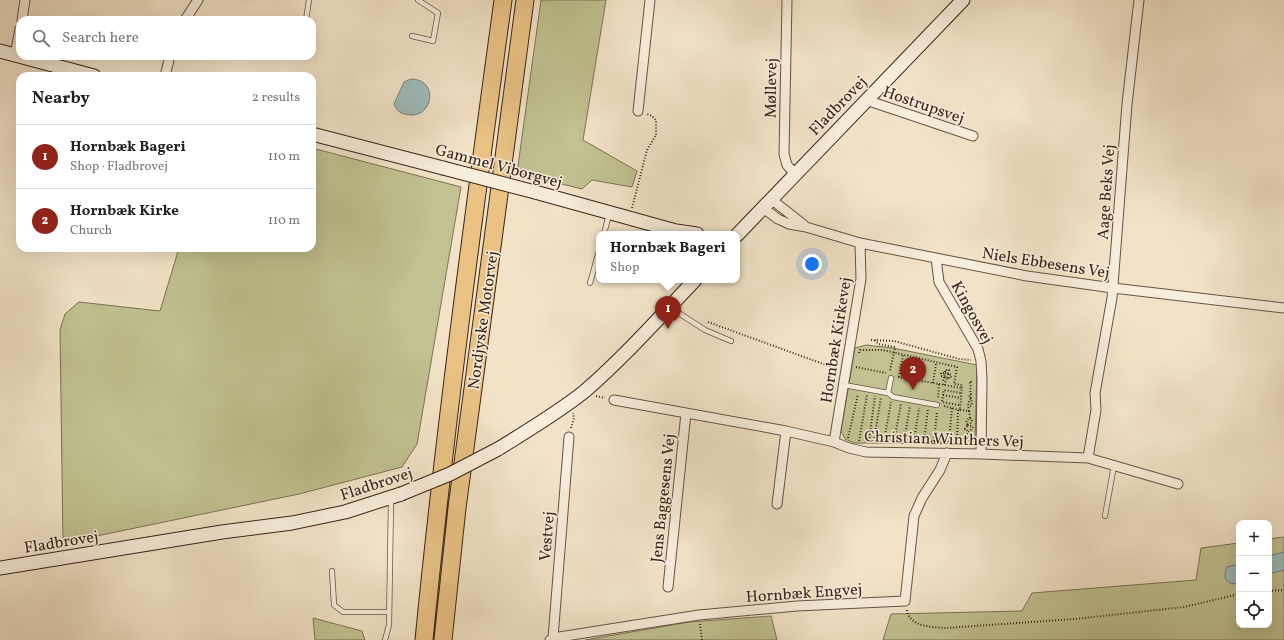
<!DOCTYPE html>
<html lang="en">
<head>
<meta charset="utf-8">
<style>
  body { margin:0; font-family:Vollkorn,serif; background:#f2f2f2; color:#202124 }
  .controls { position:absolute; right:12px; bottom:12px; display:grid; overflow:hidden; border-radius:8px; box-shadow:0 4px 16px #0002 }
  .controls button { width:36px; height:36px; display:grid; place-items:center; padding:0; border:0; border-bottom:1px solid #e0e0e0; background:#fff; color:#202124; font:20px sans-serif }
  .you { position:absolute; left:812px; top:264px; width:14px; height:14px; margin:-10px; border:3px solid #fff; border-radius:50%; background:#1a73e8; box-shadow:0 0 0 6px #1a73e833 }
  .badge { display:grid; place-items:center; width:26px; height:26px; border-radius:50%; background:#8f2418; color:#fff; font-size:13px; font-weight:700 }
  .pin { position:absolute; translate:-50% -33px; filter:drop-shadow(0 1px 2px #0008) }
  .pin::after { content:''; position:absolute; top:21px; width:14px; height:12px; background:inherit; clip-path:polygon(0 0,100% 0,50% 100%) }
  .popup { position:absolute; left:596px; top:231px; width:144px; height:52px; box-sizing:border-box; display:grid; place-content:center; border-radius:8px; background:#fff; filter:drop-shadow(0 1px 3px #0005); font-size:13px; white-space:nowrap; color:#757577 }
  .popup b { font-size:15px; color:#202124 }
  .popup::after { content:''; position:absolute; left:50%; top:100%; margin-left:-8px; border:8px solid transparent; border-top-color:#fff }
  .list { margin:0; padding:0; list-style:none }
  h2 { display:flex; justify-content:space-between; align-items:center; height:52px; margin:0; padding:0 16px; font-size:17px }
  h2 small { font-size:13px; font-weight:400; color:#757577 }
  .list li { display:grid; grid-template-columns:26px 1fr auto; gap:12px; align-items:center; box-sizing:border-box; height:64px; padding:0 16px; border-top:1px solid #e0e0e0 }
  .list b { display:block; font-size:15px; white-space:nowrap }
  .list p { margin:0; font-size:13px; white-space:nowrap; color:#757577 }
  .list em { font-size:13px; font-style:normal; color:#757577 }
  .icon { flex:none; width:22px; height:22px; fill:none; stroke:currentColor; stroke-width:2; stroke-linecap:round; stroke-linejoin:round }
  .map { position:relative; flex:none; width:1284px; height:640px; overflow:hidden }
  .search { position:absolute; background:#fff; box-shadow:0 4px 16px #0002; left:16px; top:16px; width:300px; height:44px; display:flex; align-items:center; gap:10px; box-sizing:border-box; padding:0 14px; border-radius:12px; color:#757577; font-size:15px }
  .panel { position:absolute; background:#fff; box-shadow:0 4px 16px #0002; left:16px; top:72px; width:300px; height:180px; border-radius:12px }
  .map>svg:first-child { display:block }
  .green { fill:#c1c191; stroke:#7d7255 }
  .water { fill:#9dbdbc; stroke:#75807b }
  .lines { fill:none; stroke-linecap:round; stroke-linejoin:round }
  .lane-casing { stroke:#675445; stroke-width:6 }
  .street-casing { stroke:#675445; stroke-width:11 }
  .secondary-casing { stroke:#392419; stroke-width:15 }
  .highway-casing { stroke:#392419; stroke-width:19 }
  .path { stroke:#392419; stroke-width:2; stroke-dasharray:1 2; stroke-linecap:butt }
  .lane { stroke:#f7eddb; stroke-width:4.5 }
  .street { stroke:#f7eddb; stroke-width:9 }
  .secondary { stroke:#f7eddb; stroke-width:13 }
  .highway { stroke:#e9c284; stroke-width:17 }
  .secondary-bridge-casing { stroke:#392419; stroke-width:15; stroke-linecap:butt }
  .secondary-bridge { stroke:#f7eddb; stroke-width:13 }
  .labels { text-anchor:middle; stroke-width:3; stroke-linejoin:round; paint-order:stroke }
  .street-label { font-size:16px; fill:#392419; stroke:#f7eddb }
</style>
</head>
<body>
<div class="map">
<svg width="1284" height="640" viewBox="0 0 1284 640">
  <rect width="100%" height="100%" fill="#f2e3c8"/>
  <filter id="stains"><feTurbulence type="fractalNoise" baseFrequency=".005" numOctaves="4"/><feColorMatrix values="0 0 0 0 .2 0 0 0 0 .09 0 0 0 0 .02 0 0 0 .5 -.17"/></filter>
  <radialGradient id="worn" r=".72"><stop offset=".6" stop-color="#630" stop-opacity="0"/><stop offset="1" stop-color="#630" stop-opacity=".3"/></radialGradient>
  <!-- green -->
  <path class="green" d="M541 0H606L583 140 637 171 632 187 592 180 582 189 517 173Z
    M312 148 461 187 417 444 402 467 299 494 63 543 60 330 65 314 79 302 160 311 179 248H312Z
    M866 345 893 348 977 365 975 444 854 443 845 439 841 431 855 348Z
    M1284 537V640H883L891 614 1022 611 1032 593 1196 580 1201 548 1239 543V625H1269V539Z
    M771 616 777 640H585L689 622Z
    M313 618 362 631 365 640H315Z"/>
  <!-- water -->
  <path class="water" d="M413 79C441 82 431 122 405 114 399 113 396 109 394 104L404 82 408 80Z
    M1284 552V570L1269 574V556Z
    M1239 564V583C1227 586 1222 578 1227 567Z"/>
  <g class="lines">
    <defs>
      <path id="lane" d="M306 20 309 0
        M412 36 433 41 438 13 418 0
        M604 234 609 214
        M590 283 599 251
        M671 308 705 330 731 341
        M844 385 888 393 891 378
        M888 393 893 397 937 405
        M1105 516 1114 465
        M332 571 334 605 343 612H389
        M385 640 389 625 391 500"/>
      <path id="street" d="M787 0 784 154 787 165 795 174
        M22 20 25 0
        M185 20 198 0
        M15 55 20 29
        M165 76 170 56
        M866 100 973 136
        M638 111 650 0
        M771 199 804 225
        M763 208 778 219 789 224 806 227 860 243 1027 276 1113 288 1284 308
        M936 258 939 282 978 349 981 361 982 379 981 454
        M614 400 786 431 834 442 849 448 866 452 981 454 1088 458 1178 484
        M834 442 861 279 860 243
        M1088 458 1096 410 1095 393 1112 298 1127 104 1139 0
        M777 504 786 431
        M668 587 686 413
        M553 638 569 437
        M550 640 553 638 699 615 797 606 905 601 914 516 922 498 940 470 947 453"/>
      <path id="secondary" d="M0 51 94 76
        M312 134 443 168
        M535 192 676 231 697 234
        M737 235 963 0
        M498 449C527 431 559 412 585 391 624 357 659 318 695 280
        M0 568 222 532 292 523 345 512 401 494"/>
      <path id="highway" d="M424 640C445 426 474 213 503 0
        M443 640 457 508 525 0"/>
    </defs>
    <!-- lane casing -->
    <use href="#lane" class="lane-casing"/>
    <!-- street casing -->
    <use href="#street" class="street-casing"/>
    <!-- secondary casing -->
    <use href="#secondary" class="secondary-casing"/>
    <!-- highway casing -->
    <use href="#highway" class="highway-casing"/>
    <!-- path -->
    <path class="path" d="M632 208 647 150 656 135V120L652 116 647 114
      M708 322 837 369
      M871 340 894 341 959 359 971 360
      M875 340 878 344 895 347 890 371
      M859 353 860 350H883L957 367 954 384 962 385 960 410 944 406
      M856 367 886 373
      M945 373 948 374 947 378 944 377Z
      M898 377 939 384 938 398
      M899 377 903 355
      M908 379 912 357
      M916 380 920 359
      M933 383 936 363
      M939 384 961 388
      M944 385 947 378H951V375L948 374 949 370H945V373H941V376L944 377 943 381H945
      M943 395 960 398
      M596 396 605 398
      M959 405 942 402 944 390 961 393
      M970 406 972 405 971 398 973 397
      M960 410 969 411 968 404 970 399 969 395 971 394 970 390 971 387 970 383V381L972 382
      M969 411 970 418 967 420 966 423 968 425 965 429 967 430 970 440
      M970 418 972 420 971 423 968 425 973 427 965 437 968 440H970
      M571 428 574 418 573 413
      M848 438 858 394
      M859 441 867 395
      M865 441 957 442 958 410
      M869 441 875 396
      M874 441 881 397
      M884 441 891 402
      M894 441 901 404
      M904 441 910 406
      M914 441 919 408
      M924 441 928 409
      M934 441 937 412
      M949 442 952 408
      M1269 591 1284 590
      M907 610C909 627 932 627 946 628L1075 619 1184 607 1239 594
      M700 624 702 640"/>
    <!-- lane -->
    <use href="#lane" class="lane"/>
    <!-- street -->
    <use href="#street" class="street"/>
    <!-- secondary -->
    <use href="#secondary" class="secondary"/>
    <!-- highway -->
    <use href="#highway" class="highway"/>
    <defs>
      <path id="secondary-bridge" d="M443 168 535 192
        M401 494 450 474 498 449"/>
    </defs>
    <!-- secondary-bridge casing -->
    <use href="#secondary-bridge" class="secondary-bridge-casing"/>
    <!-- secondary-bridge -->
    <use href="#secondary-bridge" class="secondary-bridge"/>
  </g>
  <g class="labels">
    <!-- street labels -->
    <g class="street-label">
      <text transform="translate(770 88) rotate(-89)" y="6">Møllevej</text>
      <text transform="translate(924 104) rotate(19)" y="6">Hostrupsvej</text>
      <text transform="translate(837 105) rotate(-46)" y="6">Fladbrovej</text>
      <text transform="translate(499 165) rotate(15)" y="6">Gammel Viborgvej</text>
      <text transform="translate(1105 192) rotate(-86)" y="6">Aage Beks Vej</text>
      <text transform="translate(1046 262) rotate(9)" y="6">Niels Ebbesens Vej</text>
      <text transform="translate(973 312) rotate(61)" y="6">Kingosvej</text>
      <text transform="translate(482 320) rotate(-82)" y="6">Nordjyske Motorvej</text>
      <text transform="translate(835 340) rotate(-81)" y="6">Hornbæk Kirkevej</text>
      <text transform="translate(944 438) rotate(2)" y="6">Christian Winthers Vej</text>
      <text transform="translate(376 483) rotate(-18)" y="6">Fladbrovej</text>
      <text transform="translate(662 498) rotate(-84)" y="6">Jens Baggesens Vej</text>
      <text transform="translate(546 536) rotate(-85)" y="6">Vestvej</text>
      <text transform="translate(61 541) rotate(-9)" y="6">Fladbrovej</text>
      <text transform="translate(804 592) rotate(-4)" y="6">Hornbæk Engvej</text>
    </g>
  </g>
  <rect width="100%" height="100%" filter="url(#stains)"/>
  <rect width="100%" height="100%" fill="url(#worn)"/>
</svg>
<div class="controls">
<button>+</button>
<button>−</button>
<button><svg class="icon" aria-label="locate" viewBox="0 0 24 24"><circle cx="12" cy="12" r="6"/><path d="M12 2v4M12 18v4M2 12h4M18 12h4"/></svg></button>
</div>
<div class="you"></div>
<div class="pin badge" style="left:668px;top:329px">1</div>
<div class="popup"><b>Hornbæk Bageri</b>Shop</div>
<div class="pin badge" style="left:913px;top:390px">2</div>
<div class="search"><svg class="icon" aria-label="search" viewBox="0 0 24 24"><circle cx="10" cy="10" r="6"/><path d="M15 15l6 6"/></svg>Search here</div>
<section class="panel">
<h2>Nearby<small>2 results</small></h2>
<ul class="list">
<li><span class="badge">1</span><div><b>Hornbæk Bageri</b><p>Shop · Fladbrovej</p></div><em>110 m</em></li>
<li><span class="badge">2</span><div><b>Hornbæk Kirke</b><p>Church</p></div><em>110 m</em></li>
</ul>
</section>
</div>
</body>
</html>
